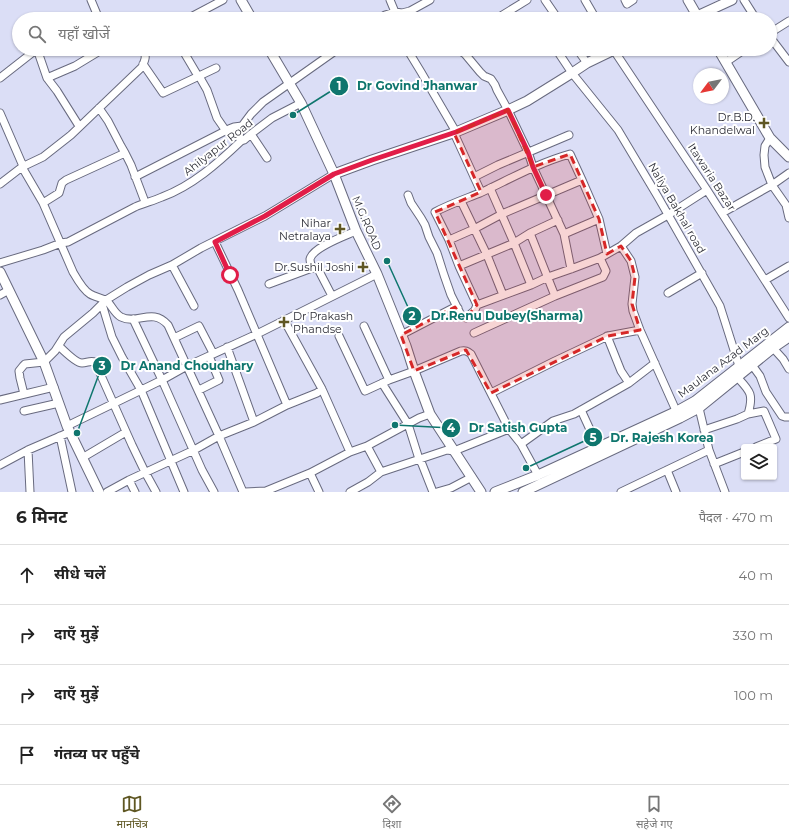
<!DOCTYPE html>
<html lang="hi">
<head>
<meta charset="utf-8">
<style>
  body { margin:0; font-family:Montserrat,"Noto Sans Devanagari",sans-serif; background:#f2f2f2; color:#222 }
  .controls { position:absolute; right:12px; bottom:12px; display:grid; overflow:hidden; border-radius:4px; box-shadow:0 1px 3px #0004 }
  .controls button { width:36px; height:36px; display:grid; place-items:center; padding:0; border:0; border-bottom:1px solid #e0e0e0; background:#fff; color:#222; font:20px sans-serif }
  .compass { position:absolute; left:693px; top:68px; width:36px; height:36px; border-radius:50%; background:#fff; box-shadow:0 1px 3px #0004; rotate:238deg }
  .stop { position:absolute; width:12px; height:12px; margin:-9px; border:3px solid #e11d48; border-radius:50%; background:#fff }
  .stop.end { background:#e11d48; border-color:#fff; box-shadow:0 1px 4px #0008 }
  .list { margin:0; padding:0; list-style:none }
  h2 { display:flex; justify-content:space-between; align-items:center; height:52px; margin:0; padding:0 16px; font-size:17px }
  h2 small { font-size:13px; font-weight:400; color:#767676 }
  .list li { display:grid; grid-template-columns:26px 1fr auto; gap:12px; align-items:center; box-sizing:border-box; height:60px; padding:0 16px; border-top:1px solid #e0e0e0 }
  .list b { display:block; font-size:15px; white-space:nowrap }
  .list em { font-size:13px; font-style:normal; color:#767676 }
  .icon { flex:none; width:22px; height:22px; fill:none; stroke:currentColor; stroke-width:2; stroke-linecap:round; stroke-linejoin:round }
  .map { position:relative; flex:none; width:789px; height:492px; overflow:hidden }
  .search { position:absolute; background:#fff; box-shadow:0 1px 3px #0004; left:12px; right:12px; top:12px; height:44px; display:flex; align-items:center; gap:10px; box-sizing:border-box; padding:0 14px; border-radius:22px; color:#767676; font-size:15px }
  .sheet { height:292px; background:#fff }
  nav { display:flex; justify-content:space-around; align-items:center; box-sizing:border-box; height:56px; border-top:1px solid #e0e0e0; background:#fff; font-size:11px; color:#767676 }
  nav a { display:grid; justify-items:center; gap:2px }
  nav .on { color:#5f5723 }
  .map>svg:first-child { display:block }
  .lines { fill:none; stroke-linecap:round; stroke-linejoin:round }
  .street-casing { stroke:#686a7f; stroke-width:9 }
  .secondary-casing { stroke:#686a7f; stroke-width:11 }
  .street { stroke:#fff; stroke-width:7 }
  .secondary { stroke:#fff; stroke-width:9 }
  .route { stroke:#e11d48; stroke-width:5 }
  .marked { fill:#d62828; fill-opacity:0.2; stroke:#d62828; stroke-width:3; stroke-dasharray:8 5; stroke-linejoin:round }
  .poi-dot { fill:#5f5723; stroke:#fff; stroke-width:1.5 }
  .labels { text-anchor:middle; stroke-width:4; stroke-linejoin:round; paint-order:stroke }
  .poi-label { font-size:11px; fill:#2c2d36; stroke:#fff; text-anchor:end }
  .street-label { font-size:11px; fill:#2c2d36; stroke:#fff }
  .leader { fill:none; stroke:#0f766e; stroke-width:1.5 }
  .callout-dot { fill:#0f766e; stroke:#fff; stroke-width:1.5 }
  .mark-label { font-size:12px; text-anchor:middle; font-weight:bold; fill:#fff }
  .callout-label { font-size:12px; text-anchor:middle; font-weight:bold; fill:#0f766e; stroke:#fff; stroke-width:4; stroke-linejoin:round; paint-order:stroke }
</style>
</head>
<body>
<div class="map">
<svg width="789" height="492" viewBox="0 0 789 492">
  <rect width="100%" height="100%" fill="#dbdef6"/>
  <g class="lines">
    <defs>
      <path id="street" d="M91 0 99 19
        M390 0 395 12
        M545 0 558 19
        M585 0 596 19
        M625 0 627 4 633 0
        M744 0 756 19
        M187 19 223 0
        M379 19 385 15 395 12 402 13 410 11 430 0
        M496 19 527 0
        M770 33 789 21
        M770 37 789 62
        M37 49 47 78 57 91 79 126
        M122 49C128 52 137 51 144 49
        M182 49 198 76
        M407 49 421 72 456 132
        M460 49 462 52 465 54 471 49
        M556 49 572 73 618 130 658 197 720 306 739 366
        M577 49 587 63
        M613 49 707 190 789 318
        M465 54 480 72 484 76 491 79 495 85 497 90 508 110 528 152 533 167 564 234 571 269
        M726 62 745 49
        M143 64 163 93 216 68
        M199 76 207 90 217 118 226 131
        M0 78 37 49
        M47 78 75 66 103 49
        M99 108 108 121 121 146 125 153 131 165 145 202
        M0 113 23 166
        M454 133 481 192
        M251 134 267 158
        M770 138 765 146 764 155 765 167 772 185 786 205 789 218
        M241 141 239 135 242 126 251 114 263 102 338 49
        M22 167 43 203 73 272C77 279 83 290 90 294 95 297 102 298 107 301 112 306 115 314 121 317 138 325 152 307 168 325L219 436 243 492
        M135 177 229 129 234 127 242 126
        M474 177 498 165 569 135
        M0 184 22 167 43 157 71 135 142 67C145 60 147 56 143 50
        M490 188 514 243 531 285
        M408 195 411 203 421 218 425 225 429 237 437 253 444 275 451 295 462 317 466 318 475 310 477 305 531 285 548 277 571 269 600 258 621 246 636 233 668 215
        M461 201 487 255 503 295
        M43 203 59 193 62 183 66 180 125 153
        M722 213 772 185 789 173
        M668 215 707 190
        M530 233 555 296
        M564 234 599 219
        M449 240 474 229 502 214 582 180
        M215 242 238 290 287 405
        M621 246 631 261 635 277 632 304 633 311 640 330 678 415
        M0 263 43 250 61 243 68 242 135 207C144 203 153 201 162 197 192 186 218 163 241 141L244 140 251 134 272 118 301 103
        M172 265 194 306
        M459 266 514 243 530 233 558 220
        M312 268C311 265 310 261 310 259 313 247 345 236 356 231
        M765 280 789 266
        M269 284 312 268 318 269 332 296
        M668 293 702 273
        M0 295 9 290
        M102 304 112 337 122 357 141 390 184 492
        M477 305 459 266 449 240 435 212C450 204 465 199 480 193 510 179 538 163 570 154L582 180 599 219 607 254
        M133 319 162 380 202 470 214 492
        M284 320 322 389 350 452
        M364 326 389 380
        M474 333 555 296 603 277 606 271 600 258
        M401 335 455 307 458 308
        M339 336 365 391 389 380 414 371 461 351C465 350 467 351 471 354L509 429
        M607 336 621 371 629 383
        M174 338 199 326 213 353
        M59 346C64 351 76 363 82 363 87 363 90 360 95 362L132 445 145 472 156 492
        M227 347 254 422
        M773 348 783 359 789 369
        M752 365 760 376 766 392 782 416 785 417H789
        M737 377C750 391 754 394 748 414L764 411 776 439 756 447
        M382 383 408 424 419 459 422 464 433 492
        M199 390 219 380 209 356
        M491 393 555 361 608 336 640 330
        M24 394 20 378 19 371 23 366 25 364 44 362 55 351 64 337 93 313 106 300 127 287 149 275 172 265 201 248 265 216 334 174
        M0 400 54 387
        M697 405 699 408 709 450 725 492
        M581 410 598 447
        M24 411 59 403
        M67 426 162 380 187 366 257 334 377 274
        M704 430 737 419 748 414
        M60 436 72 492
        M521 444 553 421 574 414 629 383 655 363
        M367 446 381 472
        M28 450 30 492
        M82 458 126 432
        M714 464 744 452
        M0 465 28 450 70 432
        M667 470 676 492
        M310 473 319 492
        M129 480 135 492
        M107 492 129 480 194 450 219 436 254 422 287 405 317 393 322 389
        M245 492 266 491 310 473 350 452 367 446 419 418 430 414
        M350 492 368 482 381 472 447 450 454 451 509 429 521 444 538 475
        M437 492 451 488 472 477
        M621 492 709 450"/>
      <path id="secondary" d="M241 0 252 19
        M688 0 699 19
        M689 19 697 16 732 0
        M269 49 301 103 334 174 356 231 377 274 406 346 414 371 430 414 481 492
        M718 49 770 138 789 157
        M334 174 372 160 456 132 508 110 527 101 572 73 587 63 616 49
        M0 272 44 362 67 426 99 492
        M495 492 538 475 677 411 695 401 789 327
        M523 492 680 418 699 408 773 348 789 337"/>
    </defs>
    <!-- street casing -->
    <use href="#street" class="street-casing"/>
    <!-- secondary casing -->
    <use href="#secondary" class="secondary-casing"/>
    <!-- street -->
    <use href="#street" class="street"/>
    <!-- secondary -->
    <use href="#secondary" class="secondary"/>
  </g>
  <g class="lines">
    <!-- route -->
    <path class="route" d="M230 275 215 242 265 216 334 174 372 160 456 132 508 110 528 152 533 167 546 195"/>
  </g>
  <!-- marked area -->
  <path class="marked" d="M508 110 533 167 570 154 599 219 607 254 621 246 631 261 635 277 632 304 640 330 608 336 491 393 466 350 414 371 401 335 455 307 464 320 477 305 435 212 481 192 454 133Z"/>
  <!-- markers -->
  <g class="poi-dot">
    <path d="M762 117h4v4h4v4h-4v4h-4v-4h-4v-4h4z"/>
    <path d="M338 223h4v4h4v4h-4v4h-4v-4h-4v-4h4z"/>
    <path d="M361 261h4v4h4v4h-4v4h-4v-4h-4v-4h4z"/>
    <path d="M282 316h4v4h4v4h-4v4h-4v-4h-4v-4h4z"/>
  </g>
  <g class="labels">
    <!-- poi labels -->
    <g class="poi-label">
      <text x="755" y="121">Dr.B.D.<tspan x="755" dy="13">Khandelwal</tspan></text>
      <text x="331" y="227">Nihar<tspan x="331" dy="13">Netralaya</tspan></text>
      <text x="354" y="271">Dr.Sushil Joshi</text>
      <text x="293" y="320" text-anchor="start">Dr Prakash<tspan x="293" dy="13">Phandse</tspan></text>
    </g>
    <!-- street labels -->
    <g class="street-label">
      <text transform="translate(218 147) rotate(-38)" y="4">Ahilyapur Road</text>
      <text transform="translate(712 177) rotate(57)" y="4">Itawaria Bazar</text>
      <text transform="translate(677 208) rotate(60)" y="4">Naliya Bakhal road</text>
      <text transform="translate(367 223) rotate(67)" y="4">M.G.ROAD</text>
      <text transform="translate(723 362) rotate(-37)" y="4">Maulana Azad Marg</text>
    </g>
  </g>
  <!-- callouts -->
  <path class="leader" d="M293 115L339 86M387 261L412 316M77 433L102 366M395 425L451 428M526 468L593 437"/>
  <g class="callout-dot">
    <circle cx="293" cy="115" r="4"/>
    <circle cx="387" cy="261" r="4"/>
    <circle cx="77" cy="433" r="4"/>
    <circle cx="395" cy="425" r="4"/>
    <circle cx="526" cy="468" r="4"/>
    <circle cx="339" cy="86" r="10"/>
    <circle cx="412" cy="316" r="10"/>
    <circle cx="102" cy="366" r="10"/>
    <circle cx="451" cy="428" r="10"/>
    <circle cx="593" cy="437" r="10"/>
  </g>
  <g class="mark-label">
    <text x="339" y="90">1</text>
    <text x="412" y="320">2</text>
    <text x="102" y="370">3</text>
    <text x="451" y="432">4</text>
    <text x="593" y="442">5</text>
  </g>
  <g class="callout-label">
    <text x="417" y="90">Dr Govind Jhanwar</text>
    <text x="507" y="320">Dr.Renu Dubey(Sharma)</text>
    <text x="187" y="370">Dr Anand Choudhary</text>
    <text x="518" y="432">Dr Satish Gupta</text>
    <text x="662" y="442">Dr. Rajesh Korea</text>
  </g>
</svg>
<div class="controls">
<button><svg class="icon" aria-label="layers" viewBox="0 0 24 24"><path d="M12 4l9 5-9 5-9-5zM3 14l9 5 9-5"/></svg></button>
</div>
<svg class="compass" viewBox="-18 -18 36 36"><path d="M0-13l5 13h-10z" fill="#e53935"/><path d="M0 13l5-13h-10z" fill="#767676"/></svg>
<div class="stop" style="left:230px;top:275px"></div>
<div class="stop end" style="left:546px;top:195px"></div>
<div class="search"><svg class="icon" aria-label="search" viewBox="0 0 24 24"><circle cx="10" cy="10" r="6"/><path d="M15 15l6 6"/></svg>यहाँ खोजें</div>
</div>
<section class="sheet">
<h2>6 मिनट<small>पैदल · 470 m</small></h2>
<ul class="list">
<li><svg class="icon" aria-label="ahead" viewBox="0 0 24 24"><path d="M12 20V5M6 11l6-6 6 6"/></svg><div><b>सीधे चलें</b></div><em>40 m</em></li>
<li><svg class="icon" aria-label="right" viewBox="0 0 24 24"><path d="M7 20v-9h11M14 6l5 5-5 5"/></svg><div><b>दाएँ मुड़ें</b></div><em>330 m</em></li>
<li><svg class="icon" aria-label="right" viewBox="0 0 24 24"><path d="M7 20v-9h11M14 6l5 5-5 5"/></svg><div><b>दाएँ मुड़ें</b></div><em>100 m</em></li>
<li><svg class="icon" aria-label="arrive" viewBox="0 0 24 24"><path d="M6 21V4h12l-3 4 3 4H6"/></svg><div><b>गंतव्य पर पहुँचे</b></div></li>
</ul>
</section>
<nav>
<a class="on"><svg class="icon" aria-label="map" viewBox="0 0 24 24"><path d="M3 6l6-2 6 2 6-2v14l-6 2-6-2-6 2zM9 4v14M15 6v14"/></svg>मानचित्र</a>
<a><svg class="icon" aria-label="directions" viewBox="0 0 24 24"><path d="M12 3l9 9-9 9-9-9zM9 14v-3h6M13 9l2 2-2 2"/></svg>दिशा</a>
<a><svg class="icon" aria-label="saved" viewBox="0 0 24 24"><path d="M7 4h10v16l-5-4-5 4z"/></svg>सहेजे गए</a>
</nav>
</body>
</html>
